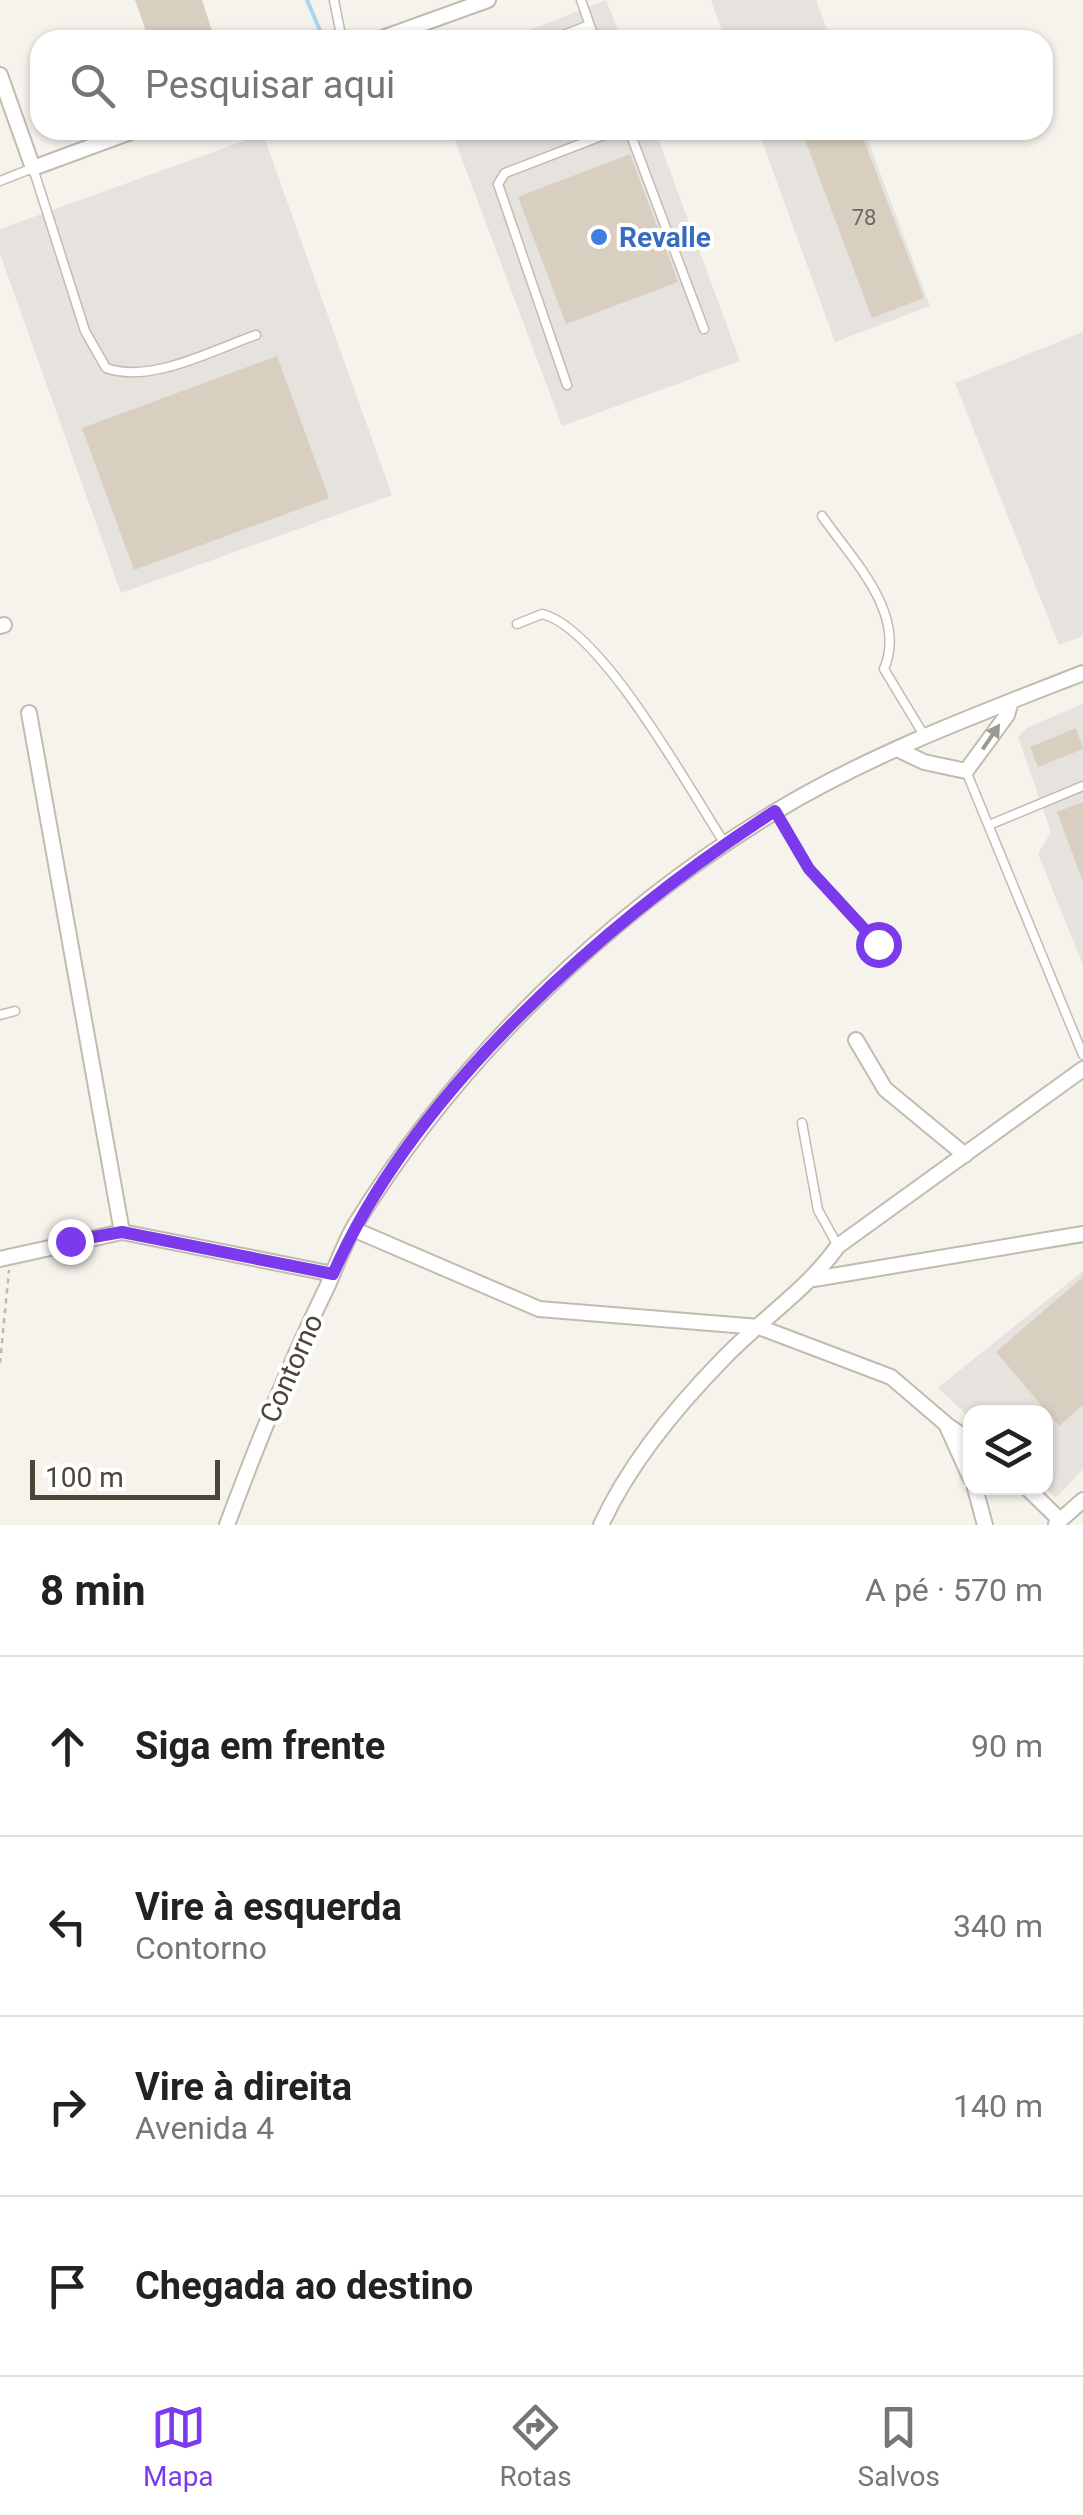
<!DOCTYPE html>
<html lang="pt">
<head>
<meta charset="utf-8">
<style>
  body { margin:0; font-family:Roboto,sans-serif; background:#f2f2f2; color:#222 }
  .controls { position:absolute; right:30px; bottom:30px; display:grid; overflow:hidden; border-radius:20px; box-shadow:0 2px 8px #0004 }
  .controls button { width:90px; height:90px; display:grid; place-items:center; padding:0; border:0; border-bottom:2px solid #e0e0e0; background:#fff; color:#222; font:50px sans-serif }
  .scale { position:absolute; left:30px; bottom:25px; width:190px; box-sizing:border-box; padding-left:10px; border:5px solid #4b4439; border-top:0; font-size:28px; line-height:35px; white-space:nowrap; color:#4b4439; -webkit-text-stroke:8px #fff; paint-order:stroke }
  .stop { position:absolute; width:30px; height:30px; margin:-22px; border:8px solid #7c3aed; border-radius:50%; background:#fff }
  .stop.end { background:#7c3aed; border-color:#fff; box-shadow:0 2px 10px #0008 }
  .list { margin:0; padding:0; list-style:none }
  h2 { display:flex; justify-content:space-between; align-items:center; height:130px; margin:0; padding:0 40px; font-size:42px }
  h2 small { font-size:32px; font-weight:400; color:#767676 }
  .list li { display:grid; grid-template-columns:65px 1fr auto; gap:30px; align-items:center; box-sizing:border-box; height:180px; padding:0 40px; border-top:2px solid #e0e0e0 }
  .list b { display:block; font-size:38px; white-space:nowrap }
  .list p { margin:0; font-size:32px; white-space:nowrap; color:#767676 }
  .list em { font-size:32px; font-style:normal; color:#767676 }
  .icon { flex:none; width:55px; height:55px; fill:none; stroke:currentColor; stroke-width:2; stroke-linecap:round; stroke-linejoin:round }
  .map { position:relative; flex:none; width:1083px; height:1525px; overflow:hidden }
  .search { position:absolute; background:#fff; box-shadow:0 2px 8px #0004; left:30px; right:30px; top:30px; height:110px; display:flex; align-items:center; gap:25px; box-sizing:border-box; padding:0 35px; border-radius:30px; color:#767676; font-size:38px }
  .sheet { height:850px; background:#fff }
  nav { display:flex; justify-content:space-around; align-items:center; box-sizing:border-box; height:140px; border-top:2px solid #e0e0e0; background:#fff; font-size:28px; color:#767676 }
  nav a { display:grid; justify-items:center; gap:5px }
  nav .on { color:#7c3aed }
  .map>svg:first-child { display:block }
  .industrial { fill:#e6e2dd }
  .lines { fill:none; stroke-linecap:round; stroke-linejoin:round }
  .stream { stroke:#a9d4f2; stroke-width:4 }
  .building { fill:#d8cfc1 }
  .service-casing { stroke:#c2bbae; stroke-width:11 }
  .minor-casing { stroke:#c2bbae; stroke-width:18 }
  .path { stroke:#c4b79f; stroke-width:2.5; stroke-dasharray:5 5; stroke-linecap:butt }
  .service { stroke:#fff; stroke-width:8 }
  .minor { stroke:#fff; stroke-width:14 }
  .oneway { fill:#9c9892 }
  .route { stroke:#7c3aed; stroke-width:12 }
  .shop-dot { fill:#3f7fe0; stroke:#fff; stroke-width:4 }
  .labels { text-anchor:middle; stroke-width:8; stroke-linejoin:round; paint-order:stroke }
  .number-label { font-size:22px; fill:#6e675b }
  .shop-label { font-size:28px; font-weight:bold; fill:#366cbe; stroke:#fff; text-anchor:start }
  .street-label { font-size:28px; fill:#4b4439; stroke:#fff }
</style>
</head>
<body>
<div class="map">
<svg width="1083" height="1525" viewBox="0 0 1083 1525">
  <rect width="100%" height="100%" fill="#f6f3ec"/>
  <!-- industrial -->
  <path class="industrial" d="M606 0 622 40H504Z
    M711 0H816L831 40H725Z
    M451 130H655L740 361 562 426Z
    M758 130H864L930 306 835 342Z
    M263 134 392 495 121 593 0 254V229Z
    M1083 332V636L1059 645 955 383Z
    M1083 704V965L1038 854 1051 832 1018 737 1028 727Z
    M1083 1271V1469L1056 1498 1045 1488 1046 1412H970V1418L938 1388Z"/>
  <g class="lines">
    <!-- stream -->
    <path class="stream" d="M307 0 324 40"/>
  </g>
  <!-- building -->
  <path class="building" d="M135 0H202L215 40H149Z
    M823 130H860L924 298 872 318 804 137Z
    M630 154 678 282 566 324 518 197Z
    M277 356 329 498 134 570 82 428Z
    M1076 728 1083 749 1038 767 1030 747Z
    M1083 802V879H1082L1057 812Z
    M1083 1277V1405L1059 1426 996 1352Z"/>
  <g class="lines">
    <defs>
      <path id="service" d="M334 0 342 40
        M581 0 595 40
        M551 40 589 25
        M629 130 704 329
        M0 181 33 168 85 331 106 368C152 384 212 350 256 335
        M567 385 498 184 505 173 617 130
        M822 516C851 558 908 614 884 669L925 737
        M517 624 542 614C601 628 690 790 725 844
        M966 771 1083 1055
        M775 811 809 869 878 944
        M989 825 1083 786
        M0 1015 15 1011
        M802 1123 818 1210 838 1246"/>
      <path id="minor" d="M377 40 488 0
        M0 75 33 168 136 130
        M0 626 4 625
        M29 713 122 1232
        M897 749 924 762 966 771 1007 715 1011 701
        M856 1040 885 1089 965 1155
        M353 1229 539 1309 759 1327 891 1377 946 1424 970 1477
        M0 1259 122 1232 333 1274
        M814 1279 1083 1234
        M947 1425 970 1441
        M975 1488 985 1525
        M1027 1488 1060 1520
        M1056 1524 1083 1500
        M227 1525C257 1444 289 1365 327 1287 336 1267 344 1244 355 1225 457 1060 607 914 773 813 870 754 978 714 1083 673
        M601 1525C629 1464 677 1406 723 1359 761 1319 806 1291 838 1246L1083 1069"/>
    </defs>
    <!-- service casing -->
    <use href="#service" class="service-casing"/>
    <!-- minor casing -->
    <use href="#minor" class="minor-casing"/>
    <!-- path -->
    <path class="path" d="M0 1363 9 1270"/>
    <!-- service -->
    <use href="#service" class="service"/>
    <!-- minor -->
    <use href="#minor" class="minor"/>
  </g>
  <!-- one-way arrows -->
  <defs><path id="oneway-solid" d="M-6-.8H1V-3.2L6.5 0L1 3.2V.8H-6Z" transform="scale(2.5)"/></defs>
  <use class="oneway" href="#oneway-solid" transform="translate(991 737) rotate(-56)"/>
  <g class="lines">
    <!-- route -->
    <path class="route" d="M70 1241 122 1232 333 1274C414 1090 609 918 775 811L809 869 878 944"/>
  </g>
  <!-- markers -->
  <circle class="shop-dot" cx="599" cy="237" r="10"/>
  <g class="labels">
    <!-- number labels -->
    <g class="number-label">
      <text x="864" y="225">78</text>
    </g>
    <!-- shop labels -->
    <g class="shop-label">
      <text x="619" y="247">Revalle</text>
    </g>
    <!-- street labels -->
    <g class="street-label">
      <text transform="translate(291 1368) rotate(-66)" y="10">Contorno</text>
    </g>
  </g>
</svg>
<div class="controls">
<button><svg class="icon" aria-label="layers" viewBox="0 0 24 24"><path d="M12 4l9 5-9 5-9-5zM3 14l9 5 9-5"/></svg></button>
</div>
<div class="scale">100 m</div>
<div class="stop" style="left:878px;top:944px"></div>
<div class="stop end" style="left:70px;top:1241px"></div>
<div class="search"><svg class="icon" aria-label="search" viewBox="0 0 24 24"><circle cx="10" cy="10" r="6"/><path d="M15 15l6 6"/></svg>Pesquisar aqui</div>
</div>
<section class="sheet">
<h2>8 min<small>A pé · 570 m</small></h2>
<ul class="list">
<li><svg class="icon" aria-label="ahead" viewBox="0 0 24 24"><path d="M12 20V5M6 11l6-6 6 6"/></svg><div><b>Siga em frente</b></div><em>90 m</em></li>
<li><svg class="icon" aria-label="left" viewBox="0 0 24 24"><path d="M17 20v-9H6M10 6l-5 5 5 5"/></svg><div><b>Vire à esquerda</b><p>Contorno</p></div><em>340 m</em></li>
<li><svg class="icon" aria-label="right" viewBox="0 0 24 24"><path d="M7 20v-9h11M14 6l5 5-5 5"/></svg><div><b>Vire à direita</b><p>Avenida 4</p></div><em>140 m</em></li>
<li><svg class="icon" aria-label="arrive" viewBox="0 0 24 24"><path d="M6 21V4h12l-3 4 3 4H6"/></svg><div><b>Chegada ao destino</b></div></li>
</ul>
</section>
<nav>
<a class="on"><svg class="icon" aria-label="map" viewBox="0 0 24 24"><path d="M3 6l6-2 6 2 6-2v14l-6 2-6-2-6 2zM9 4v14M15 6v14"/></svg>Mapa</a>
<a><svg class="icon" aria-label="directions" viewBox="0 0 24 24"><path d="M12 3l9 9-9 9-9-9zM9 14v-3h6M13 9l2 2-2 2"/></svg>Rotas</a>
<a><svg class="icon" aria-label="saved" viewBox="0 0 24 24"><path d="M7 4h10v16l-5-4-5 4z"/></svg>Salvos</a>
</nav>
</body>
</html>
